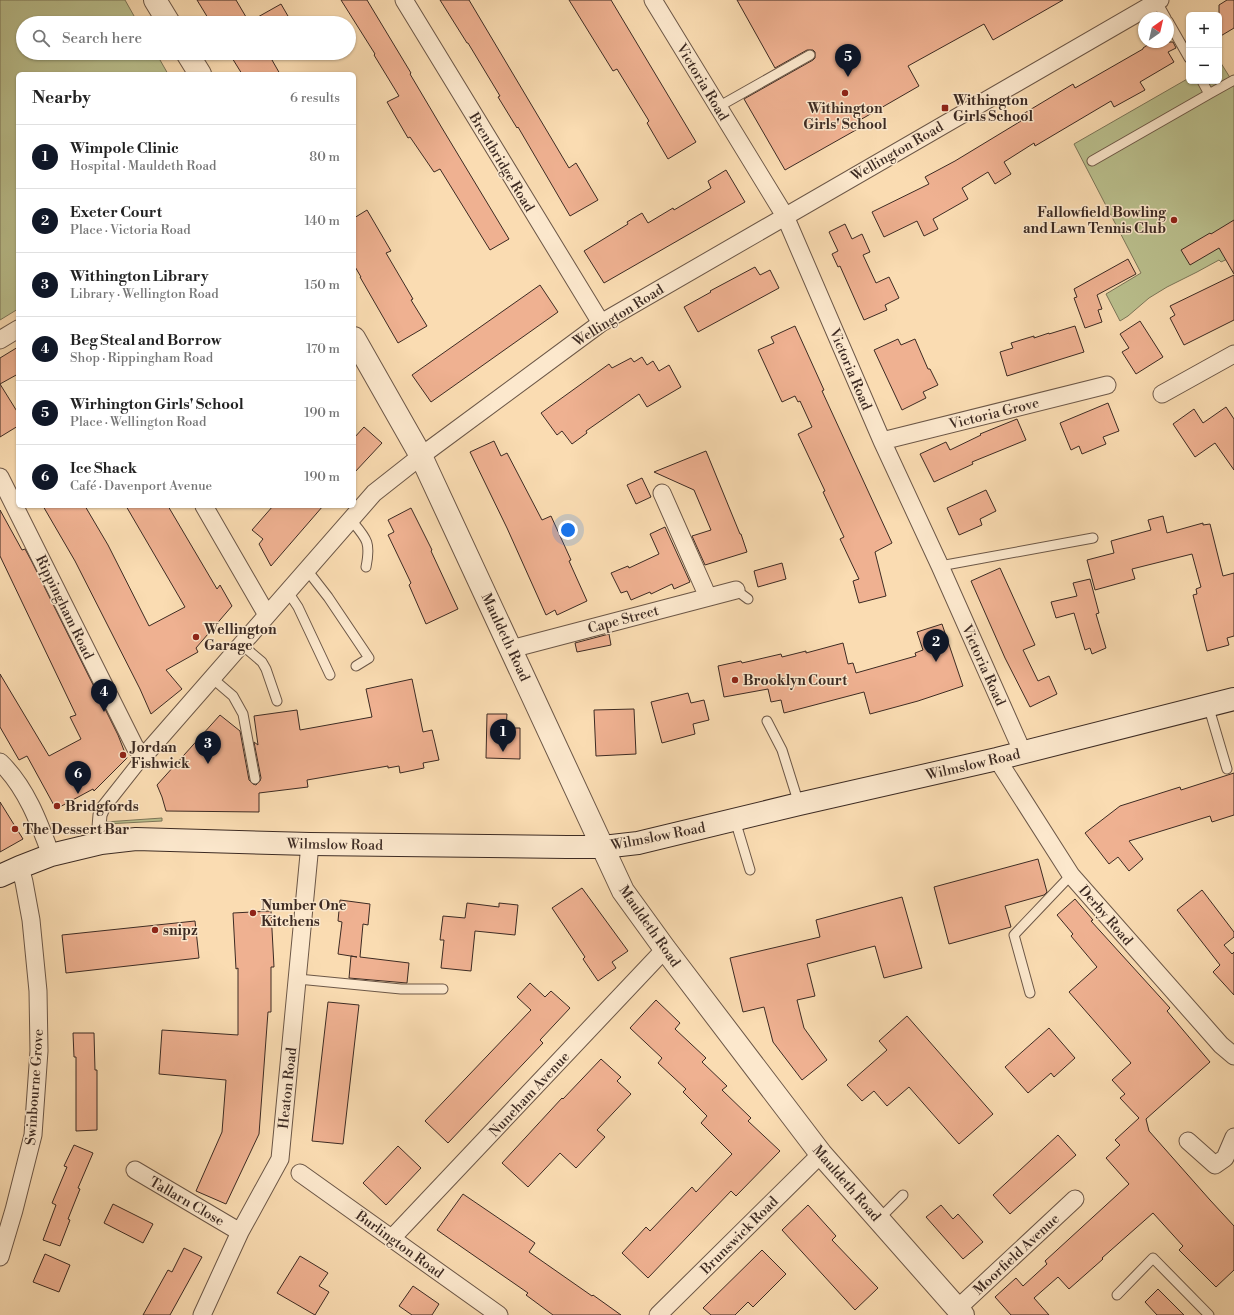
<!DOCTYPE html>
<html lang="en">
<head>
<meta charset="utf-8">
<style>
  body { margin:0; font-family:"Libre Bodoni",serif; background:#f2f2f2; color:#222 }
  .controls { position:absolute; right:12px; top:12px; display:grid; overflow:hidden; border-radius:6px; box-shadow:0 1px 3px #0004 }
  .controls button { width:36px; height:36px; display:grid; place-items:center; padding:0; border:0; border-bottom:1px solid #e0e0e0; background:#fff; color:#222; font:20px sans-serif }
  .compass { position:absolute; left:1138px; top:12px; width:36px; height:36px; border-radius:50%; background:#fff; box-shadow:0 1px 3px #0004; rotate:34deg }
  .you { position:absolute; left:568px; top:530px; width:14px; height:14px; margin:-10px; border:3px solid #fff; border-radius:50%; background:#1a73e8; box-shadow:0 0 0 6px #1a73e833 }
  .badge { display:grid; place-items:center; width:26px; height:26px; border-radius:50%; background:#111827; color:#fff; font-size:13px; font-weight:700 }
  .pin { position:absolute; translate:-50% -33px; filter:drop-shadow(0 1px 2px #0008) }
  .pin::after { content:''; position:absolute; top:21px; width:14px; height:12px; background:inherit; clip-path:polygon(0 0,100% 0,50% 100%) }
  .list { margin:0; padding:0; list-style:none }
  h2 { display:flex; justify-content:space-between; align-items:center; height:52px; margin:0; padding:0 16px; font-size:17px }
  h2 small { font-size:13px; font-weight:400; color:#767676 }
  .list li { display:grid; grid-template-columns:26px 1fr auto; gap:12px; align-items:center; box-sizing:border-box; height:64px; padding:0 16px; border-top:1px solid #e0e0e0 }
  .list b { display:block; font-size:15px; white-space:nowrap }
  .list p { margin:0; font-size:13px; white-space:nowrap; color:#767676 }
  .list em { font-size:13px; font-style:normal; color:#767676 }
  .icon { flex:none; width:22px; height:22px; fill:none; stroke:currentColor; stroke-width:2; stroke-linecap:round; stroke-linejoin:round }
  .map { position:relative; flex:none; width:1234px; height:1315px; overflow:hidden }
  .search { position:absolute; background:#fff; box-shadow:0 1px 3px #0004; left:16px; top:16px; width:340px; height:44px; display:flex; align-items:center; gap:10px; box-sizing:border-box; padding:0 14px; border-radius:22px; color:#767676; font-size:15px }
  .panel { position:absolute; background:#fff; box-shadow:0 1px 3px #0004; left:16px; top:72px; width:340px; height:436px; border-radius:6px }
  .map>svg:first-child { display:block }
  .green { fill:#bbc18f; stroke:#7c7659 }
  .building { fill:#efb191; stroke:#3d2b23 }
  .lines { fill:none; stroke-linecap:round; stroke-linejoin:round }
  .service-casing { stroke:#6c5747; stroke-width:11 }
  .pedestrian-casing { stroke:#6c5747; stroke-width:15 }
  .minor-casing { stroke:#6c5747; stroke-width:19 }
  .tertiary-casing { stroke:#6c5747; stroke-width:24 }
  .secondary-casing { stroke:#3d2b23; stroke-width:24 }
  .service { stroke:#fce8cd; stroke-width:9 }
  .pedestrian { stroke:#fce8cd; stroke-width:13 }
  .minor { stroke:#fce8cd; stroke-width:17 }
  .tertiary { stroke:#fce8cd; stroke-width:22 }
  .secondary { stroke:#fce8cd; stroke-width:22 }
  .poi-dot { fill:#8f2418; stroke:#fce8cd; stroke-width:1.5 }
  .labels { text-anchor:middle; stroke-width:3; stroke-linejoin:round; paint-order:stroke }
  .street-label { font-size:14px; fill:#3d2b23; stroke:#fce8cd }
  .poi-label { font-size:14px; font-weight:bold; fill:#3d2b23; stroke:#fce8cd; text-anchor:start }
</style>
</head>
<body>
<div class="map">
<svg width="1234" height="1315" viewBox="0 0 1234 1315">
  <rect width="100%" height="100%" fill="#fadcb2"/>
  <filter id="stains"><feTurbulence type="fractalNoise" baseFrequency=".005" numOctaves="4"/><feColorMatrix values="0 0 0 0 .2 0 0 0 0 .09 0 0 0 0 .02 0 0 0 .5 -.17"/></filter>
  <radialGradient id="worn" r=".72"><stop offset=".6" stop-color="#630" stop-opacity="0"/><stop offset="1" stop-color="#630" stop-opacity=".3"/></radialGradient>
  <!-- green -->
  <path class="green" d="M0 0H125L138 23H23V53H156L168 74H18V309L0 320Z
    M1219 60 1234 84V256L1221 262 1219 260 1197 272 1167 287 1149 298 1128 316 1120 321 1106 294 1141 273 1074 144 1189 78V81H1219Z
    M162 818V821L105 824V822Z"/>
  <!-- building -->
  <path class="building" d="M197 0H236L249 22 281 4 292 23H211Z
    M341 0H367L411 73 410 74 442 128 509 239 490 250 440 169 434 172 410 137 408 138 387 102 399 96 374 55 375 54Z
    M440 0H469L569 168 576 163 598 200 570 216 518 127 517 128 498 97 500 96 468 43H467Z
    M569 0H611L696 142 668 159 647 123 649 121 617 69 613 71Z
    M737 0H1063L993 40 984 24 908 66 919 86 860 120 863 126 785 170 744 99 813 60 815 58V52L813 50H807L775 68Z
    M1227 0H1234V28L1219 37V5Z
    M1152 42H1173L1176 48 1168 52 1174 62 1140 82 1145 90 1114 107 1111 101 1035 146 1034 143 1004 162 1011 174 995 184 988 172 962 188 968 199 933 219 938 229 924 236 917 221 884 237 872 212 929 184 925 177 955 161 1021 121 1018 117 1073 84 1075 88 1143 49V48Z
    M229 53H268L280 74H242Z
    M726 170 745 202 604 283 584 251 628 224 627 222 642 213 648 223 673 208 674 210 711 188 708 181Z
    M367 210 391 251 386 253 413 299 411 300 427 326 398 343 360 277H361L354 265V218Z
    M1234 220V274L1219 248 1190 265 1181 250 1210 233 1211 234Z
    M845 224 852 239 862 234 870 252 863 255 876 283 889 277 899 298 885 305 887 310 864 320 840 266 838 267 832 254 838 251 829 232Z
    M1128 259 1136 274 1097 295 1102 309 1098 310 1102 322 1085 328 1074 298 1077 297 1074 289Z
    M755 267 760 275 770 270 779 288 698 332 684 307 711 292 710 291Z
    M1234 275V320L1184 345 1170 318 1175 315 1170 306Z
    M540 285 558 312 431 402 412 375Z
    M1140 321 1163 357 1136 374 1122 352 1129 348 1120 334Z
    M795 326 824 390 822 391 892 543 875 552 886 596 859 603 853 581 859 579 840 539 844 537 823 492 825 491 798 434 812 427 800 401 798 402 795 396 782 402 758 350 774 343 771 337Z
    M1075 326 1084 352 1007 376 1000 352 1013 348 1011 343 1034 336V338L1049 333V334Z
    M898 339 901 345 915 339 928 369H930L938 385 923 392 926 398 902 410 874 350Z
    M18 347V374L0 384 18 413V426L0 437V358Z
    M642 357 647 365 653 361 659 371 669 365 681 387 647 407 639 394 586 431 587 433 572 444 562 431 557 435 541 413 609 364 612 368 631 358 634 362Z
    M1108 403 1119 431 1103 437 1106 444 1082 454 1079 446 1071 450 1060 423Z
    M1226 407 1234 419V470L1215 443 1195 457 1173 424 1194 409 1203 423Z
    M1017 419 1026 440 972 462 973 464 934 482 920 454 946 442 950 450 981 435 980 434Z
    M364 427 382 443 354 473V438Z
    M494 441 501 456 507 453 542 520 551 516 571 560 569 561 587 601 557 615 555 610 546 615 507 528 470 452Z
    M706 451 740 534H741L747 552 705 565 692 536 711 530 694 490 654 472Z
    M642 478 651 497 636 504 627 485Z
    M986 490 996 511 980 519 982 525 959 535 947 508Z
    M43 506H85L108 545 149 626 185 607 126 506H168L217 589 220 585 232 606 196 648 198 652 166 670 182 689 151 714 140 689 75 561Z
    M273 506H323L271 566 259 544 263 539 252 530Z
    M411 508 432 550 431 551 458 609 426 624 409 585 411 583 388 535 394 532 388 520Z
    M0 510 22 550 25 549 32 562 118 735 127 758 94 791 93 789 56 809 27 756 19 760 0 727V674L49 756 81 739 70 717 76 715 0 556Z
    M1163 516 1167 533 1203 523V525L1210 524 1223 576 1234 573V636L1227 638 1229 645 1207 651 1193 595 1197 594 1196 589 1201 587 1192 554 1132 569 1135 579 1095 590 1087 560 1114 553 1111 541 1151 530 1148 520Z
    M665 527 690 582 674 589 672 584 651 594 650 592 631 600 627 591 621 593 611 573 628 566 629 568 659 554 650 534Z
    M782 563 786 579 758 587 754 571Z
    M1000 568 1035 645 1023 650 1038 681 1049 676 1057 694 1030 707 1005 658 971 581Z
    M1090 579 1099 613 1096 614 1106 648 1092 654 1090 648 1085 650 1074 613 1056 618 1051 602 1077 596 1073 583Z
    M942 624 963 686 918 701 870 714 864 692 784 713 781 700 771 702 768 689 724 697 718 666 741 661 742 663 781 654 782 657 806 651V653L843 643 848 664 853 663 856 673 916 656 915 653 923 650 917 632Z
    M609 634 611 645 577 652 575 643Z
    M412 679 423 732 432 730 439 760 423 763 424 768 400 773 399 766 388 768V766L307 780 308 787 259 793V812L166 811 162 797 157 785 220 715 240 731 249 780 253 784 256 785 260 781 261 778 254 742 258 745 254 716 297 710 300 730 372 717 366 689Z
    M688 693 691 703 704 700 709 720 693 724 695 734 662 743 651 702Z
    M634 709 636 754 596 756 594 710Z
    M487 714H507L506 728H520V759L486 758Z
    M1234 773V815L1212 822 1210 816 1129 841 1143 859 1129 871 1118 857 1109 864 1085 833 1120 806 1180 787 1181 790Z
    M0 802 23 839 0 852Z
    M1038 859 1047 892 1044 895 1005 906 1011 927 949 944 934 887Z
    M582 888 628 951 612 962 616 968 598 981 583 959 585 957 552 908Z
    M1202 890 1234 932V937L1224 945 1232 954 1234 952V995L1213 972 1220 965 1177 910Z
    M902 897 922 968 884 978 875 946 807 964 815 996 797 1000 804 1028 827 1060 802 1080 773 1042 764 1007 743 1012 730 958 820 937 816 920Z
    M1075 899 1093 920 1091 921 1170 1008 1167 1011 1210 1062 1146 1119 1149 1131 1210 1200 1234 1226V1270L1216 1287 1179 1250 1183 1246 1153 1213 1102 1258 1103 1259 1069 1289 1058 1277 1034 1298 1049 1315H1011L995 1297 1016 1278 1023 1286 1047 1264 1045 1261 1129 1184 1106 1158 1120 1145 1115 1140 1139 1118 1120 1098 1125 1094 1112 1080 1131 1063 1069 992 1097 967 1071 936 1073 934 1057 915Z
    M340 900 370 904 368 925 363 924 360 957 409 963 407 983 349 978 351 956 357 957 338 954 342 922 338 921Z
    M467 903 499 907V903L518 905 515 935 475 931 471 971 441 968 444 940H440L443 916 465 918Z
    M271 911 274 967H271V1012H268L259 1134 226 1204 196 1191 222 1132 226 1080 159 1074 162 1030 238 1035V968L236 969 233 913Z
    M195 921 199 958 66 973 62 935Z
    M530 983 545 997 551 991 570 1008 540 1040 543 1043 448 1143 425 1121 531 1010 517 997Z
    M656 1000 680 1023 675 1029 706 1058 702 1062 727 1086 722 1090 751 1118 748 1121 780 1151 736 1196 731 1191 648 1278 622 1253 646 1227 650 1231 692 1187 696 1192 732 1154 701 1123 707 1116 683 1092 686 1089 658 1063 662 1058 630 1028Z
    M328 1002 359 1005 343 1144 312 1141Z
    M907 1016 993 1114 959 1144 909 1087 887 1106 874 1091 862 1101 847 1085 887 1050 879 1041Z
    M1049 1028 1075 1058 1054 1077 1051 1073 1028 1093 1005 1067Z
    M73 1033H94L95 1070H97V1130L76 1131V1057H74Z
    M601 1059 621 1077 617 1081 631 1094 597 1130 605 1137 576 1168 560 1153 528 1187 502 1163 562 1098 563 1099Z
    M1058 1135 1076 1155 1010 1214 993 1195Z
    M74 1145 93 1153 78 1188 80 1189 68 1219 70 1220 60 1246 43 1240 56 1205 52 1203 67 1167 64 1166Z
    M398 1146 421 1168 386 1205 363 1183Z
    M463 1194 535 1243 529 1252 592 1296 593 1295 621 1315H553L526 1295 528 1293 437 1230Z
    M113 1204 153 1224 143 1243 104 1223Z
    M808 1205 836 1236 832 1240 878 1288 855 1310 782 1230Z
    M941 1205 953 1219 958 1214 983 1242 963 1259 926 1217Z
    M184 1248 202 1257 170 1315H143L168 1270 172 1272Z
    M762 1250 786 1274 753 1307 748 1302 735 1315H711L703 1308Z
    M45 1254 70 1265 59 1292 33 1282Z
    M300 1256 328 1273 319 1286 329 1292 315 1315 277 1293Z
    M413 1286 439 1304 432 1315H412L399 1306Z
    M1158 1289 1184 1315H1157L1145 1302Z"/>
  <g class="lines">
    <defs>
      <path id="service" d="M1157 2 1166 18
        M1168 21 1189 58
        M1209 94 1234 80
        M718 107 810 55
        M1092 161 1209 94 1202 81
        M351 520C367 539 371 542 366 567
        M940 566 1093 538
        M307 570 328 597 369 658 356 666
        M736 590 748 599
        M288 592 298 607 330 675
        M241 644 262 662 266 669 277 701
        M212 678 233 696 243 714 255 779
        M1208 705 1227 769
        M767 721 782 750 799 804
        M735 820 750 870
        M298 979 401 989H443
        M1030 993 1014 935 1071 875
        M878 1220 903 1195
        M1117 1295 1153 1258 1209 1315"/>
      <path id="pedestrian" d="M99 827 100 815 103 808 144 756"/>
      <path id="minor" d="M404 0 601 323
        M653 0 785 216 882 441 940 566 1023 753
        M0 340 18 329
        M1162 394 1234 354
        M882 441 1107 385
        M0 477 135 747 144 756 374 493 421 456 601 323 1160 0
        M662 493 708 597
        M204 506 267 615
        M511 649 736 590
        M997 759 1071 875 1221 1045 1234 1056
        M0 762C26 787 39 822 51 855
        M1188 1141 1215 1165 1225 1158 1234 1137
        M135 1170 240 1232
        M300 1173 499 1315
        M392 1238 665 949
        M0 1257 14 1210 33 1135 39 1051 38 991 31 920 24 882 20 867
        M957 1309 1075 1199
        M202 1315 240 1232 280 1159 310 844
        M658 1315 821 1154"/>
      <path id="tertiary" d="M155 0 169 23
        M187 53 200 74
        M354 338 421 456 623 891 665 949 821 1154 963 1315"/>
      <path id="secondary" d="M0 876 20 867 51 855 101 843 136 839 310 844 567 847H603L638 843 799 804 997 759 1234 699"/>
    </defs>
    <!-- service casing -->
    <use href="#service" class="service-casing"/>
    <!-- pedestrian casing -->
    <use href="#pedestrian" class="pedestrian-casing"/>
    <!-- minor casing -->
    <use href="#minor" class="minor-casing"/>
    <!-- tertiary casing -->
    <use href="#tertiary" class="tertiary-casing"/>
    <!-- secondary casing -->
    <use href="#secondary" class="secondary-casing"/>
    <!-- service -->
    <use href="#service" class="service"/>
    <!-- pedestrian -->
    <use href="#pedestrian" class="pedestrian"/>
    <!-- minor -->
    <use href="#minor" class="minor"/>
    <!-- tertiary -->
    <use href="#tertiary" class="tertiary"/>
    <!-- secondary -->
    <use href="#secondary" class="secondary"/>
  </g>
  <!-- markers -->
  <g class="poi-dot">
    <circle cx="845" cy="93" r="4"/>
    <rect x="941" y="104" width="8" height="8" rx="2"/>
    <circle cx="1174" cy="220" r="4"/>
    <circle cx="196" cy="637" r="4"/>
    <circle cx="735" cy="680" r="4"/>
    <circle cx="123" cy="755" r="4"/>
    <circle cx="57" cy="806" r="4"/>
    <circle cx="15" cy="829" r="4"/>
    <circle cx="253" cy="913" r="4"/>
    <circle cx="155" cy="930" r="4"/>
  </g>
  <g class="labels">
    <!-- street labels -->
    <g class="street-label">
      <text transform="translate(703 82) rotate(59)" y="5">Victoria Road</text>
      <text transform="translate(897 151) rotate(-30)" y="5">Wellington Road</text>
      <text transform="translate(502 162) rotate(59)" y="5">Brentbridge Road</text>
      <text transform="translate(618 315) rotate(-32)" y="5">Wellington Road</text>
      <text transform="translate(851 369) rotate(67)" y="5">Victoria Road</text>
      <text transform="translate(994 413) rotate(-14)" y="5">Victoria Grove</text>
      <text transform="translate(65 607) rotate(64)" y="5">Rippingham Road</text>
      <text transform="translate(623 619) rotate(-15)" y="5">Cape Street</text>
      <text transform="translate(506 637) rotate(65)" y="5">Mauldeth Road</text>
      <text transform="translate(984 665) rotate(66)" y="5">Victoria Road</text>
      <text transform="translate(973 764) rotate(-13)" y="5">Wilmslow Road</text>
      <text transform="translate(658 836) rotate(-11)" y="5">Wilmslow Road</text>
      <text transform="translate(335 844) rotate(1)" y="5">Wilmslow Road</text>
      <text transform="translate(1106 915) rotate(49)" y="5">Derby Road</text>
      <text transform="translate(650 926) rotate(55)" y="5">Mauldeth Road</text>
      <text transform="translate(34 1087) rotate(-86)" y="5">Swinbourne Grove</text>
      <text transform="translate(287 1088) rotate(-84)" y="5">Heaton Road</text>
      <text transform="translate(529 1094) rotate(-47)" y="5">Nuneham Avenue</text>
      <text transform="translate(847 1183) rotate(49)" y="5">Mauldeth Road</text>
      <text transform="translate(187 1201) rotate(30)" y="5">Tallarn Close</text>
      <text transform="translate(739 1235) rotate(-45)" y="5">Brunswick Road</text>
      <text transform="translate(400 1244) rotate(36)" y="5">Burlington Road</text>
      <text transform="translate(1016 1254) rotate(-43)" y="5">Moorfield Avenue</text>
    </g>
    <!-- poi labels -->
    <g class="poi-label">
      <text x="953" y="105">Withington<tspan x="953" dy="16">Girls School</tspan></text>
      <text x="845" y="113" text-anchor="middle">Withington<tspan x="845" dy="16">Girls' School</tspan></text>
      <text x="1166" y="217" text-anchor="end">Fallowfield Bowling<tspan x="1166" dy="16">and Lawn Tennis Club</tspan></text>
      <text x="204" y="634">Wellington<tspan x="204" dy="16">Garage</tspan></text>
      <text x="743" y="685">Brooklyn Court</text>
      <text x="131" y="752">Jordan<tspan x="131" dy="16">Fishwick</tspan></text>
      <text x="65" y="811">Bridgfords</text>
      <text x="23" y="834">The Dessert Bar</text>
      <text x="261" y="910">Number One<tspan x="261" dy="16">Kitchens</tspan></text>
      <text x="163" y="935">snipz</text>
    </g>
  </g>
  <rect width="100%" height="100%" filter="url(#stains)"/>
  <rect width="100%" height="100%" fill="url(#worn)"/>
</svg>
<div class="controls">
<button>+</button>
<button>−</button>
</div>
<svg class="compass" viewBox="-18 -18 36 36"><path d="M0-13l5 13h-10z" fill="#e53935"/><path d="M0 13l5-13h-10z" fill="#767676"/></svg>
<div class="you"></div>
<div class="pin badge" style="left:503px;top:752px">1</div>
<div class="pin badge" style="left:936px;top:662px">2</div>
<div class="pin badge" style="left:208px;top:764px">3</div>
<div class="pin badge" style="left:104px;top:712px">4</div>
<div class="pin badge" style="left:848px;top:77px">5</div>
<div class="pin badge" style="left:78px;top:794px">6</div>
<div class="search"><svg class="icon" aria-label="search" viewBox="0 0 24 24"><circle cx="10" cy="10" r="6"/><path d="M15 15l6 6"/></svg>Search here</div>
<section class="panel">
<h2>Nearby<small>6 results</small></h2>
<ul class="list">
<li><span class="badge">1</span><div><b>Wimpole Clinic</b><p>Hospital · Mauldeth Road</p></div><em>80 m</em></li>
<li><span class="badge">2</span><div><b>Exeter Court</b><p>Place · Victoria Road</p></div><em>140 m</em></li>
<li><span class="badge">3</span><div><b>Withington Library</b><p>Library · Wellington Road</p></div><em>150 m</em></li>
<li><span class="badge">4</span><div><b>Beg Steal and Borrow</b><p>Shop · Rippingham Road</p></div><em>170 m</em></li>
<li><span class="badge">5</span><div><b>Wirhington Girls' School</b><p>Place · Wellington Road</p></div><em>190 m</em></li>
<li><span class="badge">6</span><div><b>Ice Shack</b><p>Café · Davenport Avenue</p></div><em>190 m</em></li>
</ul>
</section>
</div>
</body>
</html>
